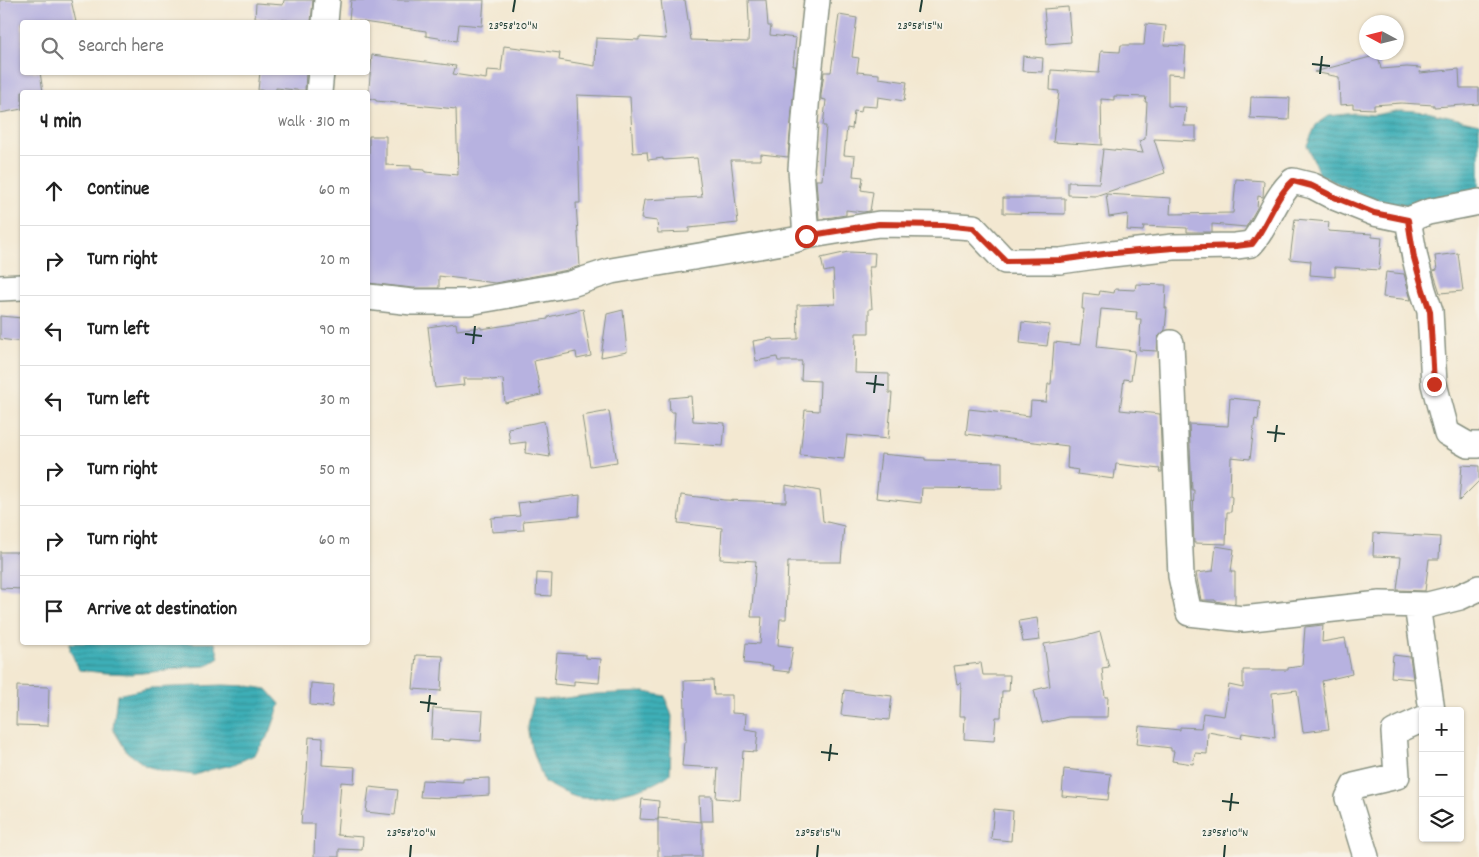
<!DOCTYPE html>
<html lang="en">
<head>
<meta charset="utf-8">
<style>
  body { margin:0; font-family:Dekko,sans-serif; background:#f2f2f2; color:#222 }
  .controls { position:absolute; right:15px; bottom:15px; display:grid; overflow:hidden; border-radius:5px; box-shadow:0 1px 4px #0004 }
  .controls button { width:45px; height:45px; display:grid; place-items:center; padding:0; border:0; border-bottom:1px solid #e0e0e0; background:#fff; color:#222; font:25px sans-serif }
  .compass { position:absolute; left:1359px; top:15px; width:45px; height:45px; border-radius:50%; background:#fff; box-shadow:0 1px 4px #0004; rotate:277deg }
  .stop { position:absolute; width:15px; height:15px; margin:-11px; border:4px solid #c8321e; border-radius:50%; background:#fff }
  .stop.end { background:#c8321e; border-color:#fff; box-shadow:0 1px 5px #0008 }
  .list { margin:0; padding:0; list-style:none }
  h2 { display:flex; justify-content:space-between; align-items:center; height:65px; margin:0; padding:0 20px; font-size:21px }
  h2 small { font-size:16px; font-weight:400; color:#767676 }
  .list li { display:grid; grid-template-columns:32px 1fr auto; gap:15px; align-items:center; box-sizing:border-box; height:70px; padding:0 20px; border-top:1px solid #e0e0e0 }
  .list b { display:block; font-size:19px; white-space:nowrap }
  .list em { font-size:16px; font-style:normal; color:#767676 }
  .icon { flex:none; width:28px; height:28px; fill:none; stroke:currentColor; stroke-width:2; stroke-linecap:round; stroke-linejoin:round }
  .map { position:relative; flex:none; width:1479px; height:857px; overflow:hidden }
  .search { position:absolute; background:#fff; box-shadow:0 1px 4px #0004; left:20px; top:20px; width:350px; height:55px; display:flex; align-items:center; gap:12px; box-sizing:border-box; padding:0 18px; border-radius:5px; color:#767676; font-size:19px }
  .panel { position:absolute; background:#fff; box-shadow:0 1px 4px #0004; left:20px; top:90px; width:350px; height:555px; border-radius:5px }
  .map>svg:first-child { display:block }
  .water { fill:url(#water-rules); stroke:#2e7676 }
  .building { fill:#b7b2e0 }
  .lines { fill:none; stroke-linecap:round; stroke-linejoin:round }
  .minor-casing { stroke:#899282; stroke-width:28 }
  .minor { stroke:#fff; stroke-width:25 }
  .route { stroke:#c8321e; stroke-width:6 }
  .ticks { fill:none; stroke:#1f3d34; stroke-width:2 }
  .ticks-label { font-size:12px; text-anchor:middle; fill:#1f3d34; stroke:#f7f3e8; stroke-width:4; stroke-linejoin:round; paint-order:stroke }
</style>
</head>
<body>
<div class="map">
<svg width="1479" height="857" viewBox="0 0 1479 857">
  <defs>
    <pattern id="water-rules" width="6" height="5" patternUnits="userSpaceOnUse" patternTransform="scale(1.25)"><rect width="6" height="5" fill="#3eafb7"/><path d="M0 2.5h6" fill="none" stroke="#339096"/></pattern>
  </defs>
  <rect width="100%" height="100%" fill="#f7f3e8"/>
  <filter id="ink" filterUnits="userSpaceOnUse"><feTurbulence type="fractalNoise" baseFrequency=".02" numOctaves="2"/><feDisplacementMap in="SourceGraphic" scale="10" xChannelSelector="R" yChannelSelector="G"/><feConvolveMatrix kernelMatrix="1 2 1 2 8 2 1 2 1" color-interpolation-filters="sRGB"/></filter>
  <filter id="wash" filterUnits="userSpaceOnUse"><feTurbulence type="fractalNoise" baseFrequency=".0096" numOctaves="4" result="noise"/><feDisplacementMap in="SourceGraphic" scale="20" xChannelSelector="R" yChannelSelector="G"/><feGaussianBlur stdDeviation="1.12" result="paint"/><feColorMatrix in="noise" values="0 0 0 0 0 0 0 0 0 0 0 0 0 0 0 0 0 1.4 0 .05"/><feComposite in="paint" operator="in"/></filter>
  <g filter="url(#wash)">
    <rect width="100%" height="100%" fill="#f3e8d1"/>
    <!-- water -->
    <path class="water" d="M1402 110 1427 112 1479 124V192L1395 212 1319 174 1307 145 1316 125 1329 116 1355 113 1374 115Z
      M70 643H215L219 658 206 666 187 667 162 671 132 674 105 673 79 670 70 650Z
      M222 685 248 686 267 689 280 704 270 733 254 755 232 765 209 770 195 775 163 771 146 766 127 752 113 729 117 695 150 688Z
      M645 692 665 696 672 716 670 774C665 778 659 781 653 784 636 791 593 802 576 797 565 794 554 787 544 782L532 748 528 727 533 700 558 699 596 694Z"/>
    <g id="blocks">
      <!-- building -->
      <path class="building" d="M0 0H71L76 22H22V72H40L43 92H22V109L0 113Z
        M284 0H313L311 22 255 18 256 3 283 5Z
        M351 0H484L482 26 459 24 457 41 426 36V31L349 20Z
        M661 0H685L691 40 748 42 749 21 748 0H766L768 26H771L770 35 796 38 793 66H796L788 157 761 154V160H731L738 223 689 228V232L658 233 657 221 641 219 644 200 702 197 697 158 663 160V158L648 160 647 152 633 153 630 97 577 95 580 203H576L580 266 568 270 495 283 439 276V288H413L368 283V179H369V136H386V165L411 166V169L425 170V172L458 175 456 109 376 101V100L368 98 372 55 456 66 453 74 486 79 487 70 501 71 504 46 560 53 559 60 595 66 596 38 639 40V37L666 39Z
        M1068 7 1071 42 1047 44 1044 9Z
        M839 15 857 18 852 57 859 58 857 72 879 74V78L907 82 904 101 878 97 877 107 862 106 861 112 854 111 852 129 847 128 844 155 855 156 853 176 863 177 861 190 873 192 870 211 863 212 846 210V215L819 219 816 180H822L826 126H823L826 100 821 99V95L824 72H831Z
        M1146 24 1166 26 1164 45 1186 46 1184 75 1168 74V106L1186 107 1184 126H1196V141L1154 139 1165 173 1095 196 1068 195V182L1099 183 1103 149 1143 153 1139 141 1145 139 1147 102H1145L1146 97 1114 96V100L1101 99 1102 145 1053 142 1059 91 1050 90 1051 70 1099 73 1101 51 1120 52 1121 45H1144Z
        M1378 55 1381 69 1407 67 1421 68 1420 73 1459 69 1460 88H1479V104L1434 107V105L1401 103 1374 105V109L1353 108V104L1340 105 1339 77 1314 72Z
        M1023 56 1043 58 1042 72 1022 71Z
        M260 72H306L305 91 276 88V92L258 90Z
        M1251 97 1290 98 1289 120 1250 118Z
        M1236 179 1264 181 1263 197 1258 196 1257 208 1246 227 1212 224V232H1187V228L1144 226 1143 231 1127 230 1128 214 1109 217 1106 194 1171 198 1170 214 1233 213Z
        M1003 198H1065V214L1003 213Z
        M1295 219 1329 222 1328 231 1372 234V237L1382 238 1379 270 1335 267V277L1310 275 1311 261 1290 259Z
        M848 252 875 253 874 267H869L872 309H869V333H856L855 373 889 374V393H892L888 439 847 435 844 459 800 455 805 410 819 411 820 381 801 380 802 361H778L777 357 756 361 753 341 772 338 773 340 798 339 797 305 835 304 833 270 824 272 821 258Z
        M1458 253 1463 291 1440 293 1433 271 1437 270 1435 256Z
        M1386 272 1404 274 1411 300 1383 297Z
        M1136 284 1166 285 1165 308H1167L1165 330 1158 337 1157 351 1139 350 1141 319H1136L1137 312 1101 309 1097 347 1135 351 1131 380 1124 379 1120 410 1160 414 1162 472H1159L1160 469 1116 464 1114 479 1077 474 1078 470 1067 468 1068 446 966 434 969 409 1030 416 1031 401 1046 402 1048 384H1051L1054 342 1080 345 1084 309H1082L1083 293 1099 295 1100 291 1114 293 1115 289 1135 290Z
        M583 309 591 356 577 359 576 352 534 361 541 395 505 403 503 379 491 380 490 379H463L464 385 435 388 428 327 456 323 457 330 481 327V329L548 319V317Z
        M623 310 627 352 601 357 607 314Z
        M0 316 22 318V342L0 339Z
        M1022 322 1050 325 1047 346 1020 343Z
        M691 396 693 421 725 423 723 446 673 443 675 412H670L669 398Z
        M1230 398 1260 401 1258 420 1255 419 1250 459 1231 457 1230 496 1232 497 1231 512H1227L1226 544 1194 543 1193 517 1194 490H1192L1189 424 1228 426Z
        M609 411 617 462 590 466 582 416Z
        M544 421 550 457 525 453 526 442 510 444 508 428Z
        M881 454 925 458V460L1002 462V489L922 488 921 503 876 498Z
        M1462 465 1479 466V481L1459 501Z
        M786 485 820 491 823 521 844 526 841 562H788L786 619H780L778 645 793 647 789 672 772 670 773 666 744 663 746 643 760 644 762 617H751L756 561 720 559 722 528 678 523 681 495 724 500 786 502Z
        M580 495 579 516 523 521 524 530 492 532 491 518 520 516 518 503Z
        M1374 533 1440 537 1439 559H1429L1425 591 1397 590 1401 557 1373 556Z
        M1216 546 1234 549 1231 572H1235V604L1215 601V600H1201L1196 573 1213 571Z
        M0 552H22V589L0 588Z
        M537 573 552 574 551 596 536 595Z
        M1037 618 1040 640 1023 642 1019 621Z
        M1323 625 1322 642 1345 638 1352 674 1322 681 1329 729 1303 732 1297 690 1272 693 1275 738 1242 733 1241 738 1208 732 1207 754 1195 753 1193 764 1172 761 1174 751H1171V748L1137 744 1139 726 1180 730V727L1201 728 1203 713 1224 716 1229 685 1243 688V670H1288V668L1302 666 1305 627Z
        M1100 632 1109 667 1102 668 1105 697H1108L1107 717H1068L1042 723 1034 690 1050 686 1044 644 1076 639Z
        M557 653 586 655V658L601 659 599 683 574 681V686L554 684Z
        M416 655 443 656 441 691 413 689Z
        M1393 655 1410 657 1413 679 1391 677Z
        M981 663 983 675H1010L1009 691H1002L1001 717H996L994 741 964 739 965 716H960L961 683 957 684 954 666Z
        M713 680 714 695H732V713L746 714 745 729 758 731 756 752 743 751 740 800 716 798 718 768 682 766 684 742H686L684 681Z
        M311 683 334 685 332 707 310 705Z
        M17 686 49 687 48 726 16 725Z
        M844 690 892 696 889 720 841 715Z
        M433 708 483 711 481 741 450 739V741L431 740Z
        M309 737 323 738 322 765 355 767 354 783 341 782 337 835 363 837 362 850 339 849V857H314L315 824H301L302 810H303L306 773H307Z
        M1064 769 1111 774 1108 800 1062 796Z
        M489 778V795L446 798 420 797 422 780 463 782V779Z
        M369 787 398 790 395 815 366 812Z
        M699 796H712L713 821H700Z
        M642 799 659 801 658 820 640 819Z
        M994 809 1013 811 1011 841 991 839Z
        M658 818 702 822V857H658Z"/>
    </g>
  </g>
  <g filter="url(#ink)">
    <use href="#blocks" fill-opacity="0" stroke="#899282" stroke-width="1"/>
    <g class="lines">
      <defs>
        <path id="minor" d="M325 22 327 0
          M319 92 321 72
          M1479 202 1428 212 1408 220 1415 258 1423 290 1430 311 1434 384 1447 433 1468 445H1479
          M806 236 801 169 807 94 817 0
          M0 288 22 287
          M368 297 412 302H469L571 284 611 271 794 240 806 236 879 224 943 225 973 227 1005 261H1060L1103 255 1173 247 1236 246 1251 244C1268 225 1274 198 1293 181L1313 186 1334 197 1374 213 1408 220
          M1171 343 1181 576 1189 613 1243 619 1380 604 1428 605 1460 597 1479 588
          M1417 605 1432 711
          M1366 857 1348 798 1354 786 1397 776 1394 732 1423 719"/>
      </defs>
      <!-- minor casing -->
      <use href="#minor" class="minor-casing"/>
      <!-- minor -->
      <use href="#minor" class="minor"/>
    </g>
  </g>
  <g class="lines" filter="url(#ink)">
    <!-- route -->
    <path class="route" d="M806 236 879 224 943 225 973 228 1006 261 1060 260 1103 254 1173 248 1236 246 1252 244C1268 225 1274 198 1293 181L1312 186 1334 197 1374 213 1408 220 1414 258 1423 290 1430 311 1434 384"/>
  </g>
  <!-- ticks -->
  <path class="ticks" d="M513 12 515 0M920 12 922 0M1312 64 1330 66M1320 74 1322 56M465 334 482 336M473 344 475 326M866 383 884 385M874 393 876 375M1267 432 1285 434M1275 442 1277 425M420 702 437 704M428 712 430 695M821 752 838 754M829 761 831 744M1222 801 1239 803M1230 811 1232 793M410 857 411 845M817 857 818 845M1224 857 1225 845"/>
  <g class="ticks-label">
    <text x="513" y="29">23°58'20"N</text>
    <text x="920" y="29">23°58'15"N</text>
    <text x="411" y="836">23°58'20"N</text>
    <text x="818" y="836">23°58'15"N</text>
    <text x="1225" y="836">23°58'10"N</text>
  </g>
</svg>
<div class="controls">
<button>+</button>
<button>−</button>
<button><svg class="icon" aria-label="layers" viewBox="0 0 24 24"><path d="M12 4l9 5-9 5-9-5zM3 14l9 5 9-5"/></svg></button>
</div>
<svg class="compass" viewBox="-18 -18 36 36"><path d="M0-13l5 13h-10z" fill="#e53935"/><path d="M0 13l5-13h-10z" fill="#767676"/></svg>
<div class="stop" style="left:806px;top:236px"></div>
<div class="stop end" style="left:1434px;top:384px"></div>
<div class="search"><svg class="icon" aria-label="search" viewBox="0 0 24 24"><circle cx="10" cy="10" r="6"/><path d="M15 15l6 6"/></svg>Search here</div>
<section class="panel">
<h2>4 min<small>Walk · 310 m</small></h2>
<ul class="list">
<li><svg class="icon" aria-label="ahead" viewBox="0 0 24 24"><path d="M12 20V5M6 11l6-6 6 6"/></svg><div><b>Continue</b></div><em>60 m</em></li>
<li><svg class="icon" aria-label="right" viewBox="0 0 24 24"><path d="M7 20v-9h11M14 6l5 5-5 5"/></svg><div><b>Turn right</b></div><em>20 m</em></li>
<li><svg class="icon" aria-label="left" viewBox="0 0 24 24"><path d="M17 20v-9H6M10 6l-5 5 5 5"/></svg><div><b>Turn left</b></div><em>90 m</em></li>
<li><svg class="icon" aria-label="left" viewBox="0 0 24 24"><path d="M17 20v-9H6M10 6l-5 5 5 5"/></svg><div><b>Turn left</b></div><em>30 m</em></li>
<li><svg class="icon" aria-label="right" viewBox="0 0 24 24"><path d="M7 20v-9h11M14 6l5 5-5 5"/></svg><div><b>Turn right</b></div><em>50 m</em></li>
<li><svg class="icon" aria-label="right" viewBox="0 0 24 24"><path d="M7 20v-9h11M14 6l5 5-5 5"/></svg><div><b>Turn right</b></div><em>60 m</em></li>
<li><svg class="icon" aria-label="arrive" viewBox="0 0 24 24"><path d="M6 21V4h12l-3 4 3 4H6"/></svg><div><b>Arrive at destination</b></div></li>
</ul>
</section>
</div>
</body>
</html>
